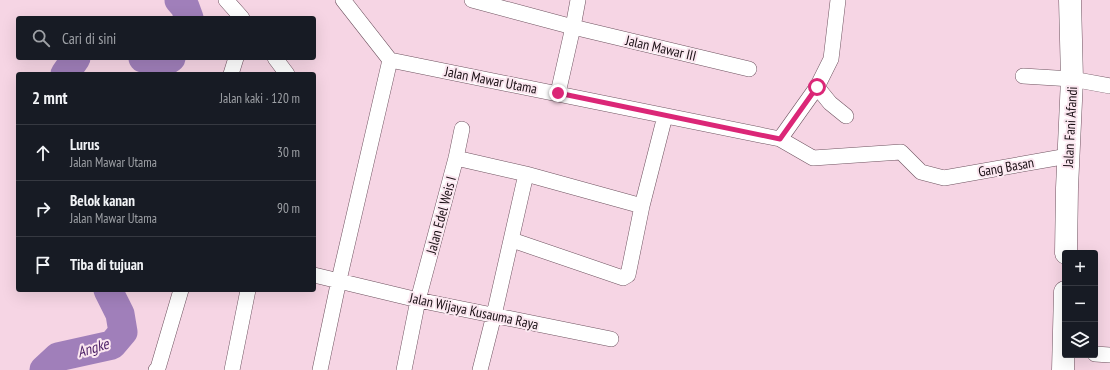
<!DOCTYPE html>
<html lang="id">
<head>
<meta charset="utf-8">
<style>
  body { margin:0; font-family:"PT Sans Narrow",sans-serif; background:#242831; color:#f1f3f6 }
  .controls { position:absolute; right:12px; bottom:12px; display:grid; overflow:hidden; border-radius:4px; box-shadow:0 4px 16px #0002 }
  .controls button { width:36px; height:36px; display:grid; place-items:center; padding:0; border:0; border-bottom:1px solid #363941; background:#171b24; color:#f1f3f6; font:20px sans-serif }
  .stop { position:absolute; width:12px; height:12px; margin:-9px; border:3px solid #db2777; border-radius:50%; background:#fff }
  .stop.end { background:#db2777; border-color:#fff; box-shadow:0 1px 4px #0008 }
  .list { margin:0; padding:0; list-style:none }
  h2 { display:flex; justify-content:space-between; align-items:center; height:52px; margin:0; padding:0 16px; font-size:17px }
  h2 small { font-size:13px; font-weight:400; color:#9ea1a6 }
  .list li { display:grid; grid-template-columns:26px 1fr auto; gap:12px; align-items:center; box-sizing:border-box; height:56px; padding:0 16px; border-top:1px solid #363941 }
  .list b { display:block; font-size:15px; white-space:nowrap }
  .list p { margin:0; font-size:13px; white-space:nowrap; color:#9ea1a6 }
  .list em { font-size:13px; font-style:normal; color:#9ea1a6 }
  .icon { flex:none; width:22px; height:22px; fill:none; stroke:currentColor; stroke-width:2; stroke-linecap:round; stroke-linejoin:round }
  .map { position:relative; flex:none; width:1110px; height:370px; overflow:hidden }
  .search { position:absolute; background:#171b24; box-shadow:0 4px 16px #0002; left:16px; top:16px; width:300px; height:44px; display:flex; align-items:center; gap:10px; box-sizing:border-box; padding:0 14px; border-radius:4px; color:#9ea1a6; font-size:15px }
  .panel { position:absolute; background:#171b24; box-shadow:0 4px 16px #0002; left:16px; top:72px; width:300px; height:220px; border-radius:4px }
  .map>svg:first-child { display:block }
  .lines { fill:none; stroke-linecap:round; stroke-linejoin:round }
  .river { stroke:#a07fba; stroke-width:29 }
  .street-casing { stroke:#6f5360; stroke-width:16 }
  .secondary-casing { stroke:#6f5360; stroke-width:23 }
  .street { stroke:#fff; stroke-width:15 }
  .secondary { stroke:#fff; stroke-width:22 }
  .route { stroke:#db2777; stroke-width:5 }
  .labels { text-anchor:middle; stroke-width:4; stroke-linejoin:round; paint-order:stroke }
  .street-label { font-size:14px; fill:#180e13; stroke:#fbe7f0 }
  .water-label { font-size:15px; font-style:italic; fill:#4a1e65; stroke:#fbe7f0 }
</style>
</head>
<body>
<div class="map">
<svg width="1110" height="370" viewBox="0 0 1110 370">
  <rect width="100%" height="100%" fill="#f6d5e4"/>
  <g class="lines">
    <!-- river -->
    <path class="river" d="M179 0 185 7 189 18
      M143 58 168 60 171 58
      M65 74 76 58
      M44 370 58 357 112 345 123 332 120 314 108 290"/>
    <defs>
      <path id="street" d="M226 0 242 18
        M343 0 390 60
        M472 0 573 27 749 69
        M275 58 287 74
        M390 60 780 139 813 158 901 152 921 172 944 178 1068 156
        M231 74 236 58
        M1023 76 1072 79 1110 86
        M817 87 830 103 846 116
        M558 93 573 27 578 0
        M780 139 817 87 831 59 838 0
        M456 158 526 174 642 206
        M512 240 623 278 628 275 642 206 665 116
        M314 275 418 300 611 339
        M1095 354 1110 355
        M156 370 158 368 181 290
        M232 370 248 290
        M320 370 339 280 390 60
        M404 370 418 300 456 158 462 129
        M480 370 494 315 526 174"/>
      <path id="secondary" d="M1066 253 1067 188 1072 79 1070 0
        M1063 370 1065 292"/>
    </defs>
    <!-- street casing -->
    <use href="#street" class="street-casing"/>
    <!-- secondary casing -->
    <use href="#secondary" class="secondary-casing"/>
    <!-- street -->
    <use href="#street" class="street"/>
    <!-- secondary -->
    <use href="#secondary" class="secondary"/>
  </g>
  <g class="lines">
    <!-- route -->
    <path class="route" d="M558 93 780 139 817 87"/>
  </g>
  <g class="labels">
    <!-- street labels -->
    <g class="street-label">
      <text transform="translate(661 48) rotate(13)" y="5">Jalan Mawar III</text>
      <text transform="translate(491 80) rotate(11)" y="5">Jalan Mawar Utama</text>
      <text transform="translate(1070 127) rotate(-87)" y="5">Jalan Fani Afandi</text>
      <text transform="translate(1006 167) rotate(-10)" y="5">Gang Basan</text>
      <text transform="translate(441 215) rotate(-75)" y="5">Jalan Edel Weis I</text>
      <text transform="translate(474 311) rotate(12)" y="5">Jalan Wijaya Kusauma Raya</text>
    </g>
    <!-- water labels -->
    <g class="water-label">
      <text transform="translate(93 348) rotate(-17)" y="5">Angke</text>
    </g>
  </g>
</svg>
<div class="controls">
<button>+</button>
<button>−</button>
<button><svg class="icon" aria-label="layers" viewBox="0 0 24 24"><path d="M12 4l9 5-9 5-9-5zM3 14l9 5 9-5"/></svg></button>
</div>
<div class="stop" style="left:817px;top:87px"></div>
<div class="stop end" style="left:558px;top:93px"></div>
<div class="search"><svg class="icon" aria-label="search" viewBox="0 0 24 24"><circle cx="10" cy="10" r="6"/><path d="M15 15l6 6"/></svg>Cari di sini</div>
<section class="panel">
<h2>2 mnt<small>Jalan kaki · 120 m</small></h2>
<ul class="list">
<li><svg class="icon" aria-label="ahead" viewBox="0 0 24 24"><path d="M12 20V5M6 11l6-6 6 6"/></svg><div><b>Lurus</b><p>Jalan Mawar Utama</p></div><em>30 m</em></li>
<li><svg class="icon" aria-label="right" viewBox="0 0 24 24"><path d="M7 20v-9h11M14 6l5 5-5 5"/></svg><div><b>Belok kanan</b><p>Jalan Mawar Utama</p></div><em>90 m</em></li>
<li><svg class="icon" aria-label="arrive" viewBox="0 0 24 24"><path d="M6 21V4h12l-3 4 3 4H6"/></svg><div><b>Tiba di tujuan</b></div></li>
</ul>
</section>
</div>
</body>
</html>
